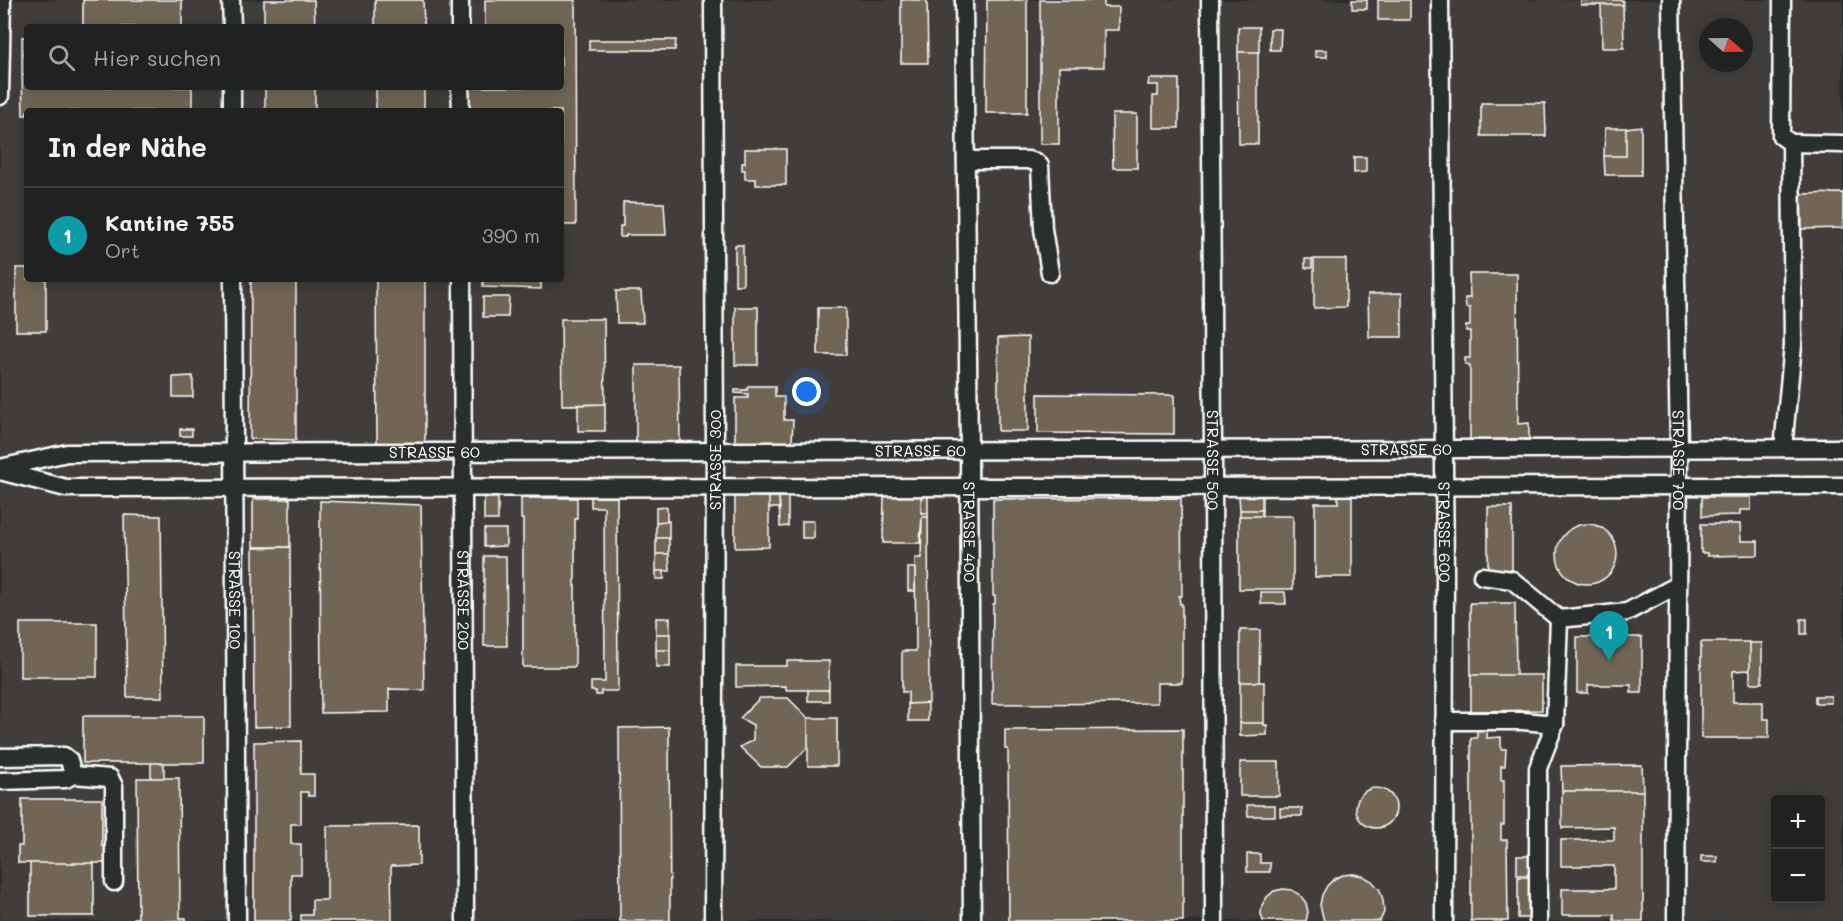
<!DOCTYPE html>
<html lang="de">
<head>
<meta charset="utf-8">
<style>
  body { margin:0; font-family:Mali,sans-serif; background:#282a2a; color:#f1f3f6 }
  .controls { position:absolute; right:18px; bottom:18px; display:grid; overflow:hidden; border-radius:6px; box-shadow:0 3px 15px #0003 }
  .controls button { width:54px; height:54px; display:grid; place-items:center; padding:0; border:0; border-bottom:2px solid #3d3f40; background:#202222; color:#f1f3f6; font:30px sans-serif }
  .compass { position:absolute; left:1699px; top:18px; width:54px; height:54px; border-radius:50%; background:#202222; box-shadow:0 3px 15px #0003; rotate:110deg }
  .you { position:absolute; left:807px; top:392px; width:21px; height:21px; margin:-15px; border:4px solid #fff; border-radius:50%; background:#1a73e8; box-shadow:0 0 0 9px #1a73e833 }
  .badge { display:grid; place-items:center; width:39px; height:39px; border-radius:50%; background:#ea580c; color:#fff; font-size:20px; font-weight:700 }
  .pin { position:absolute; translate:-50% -50px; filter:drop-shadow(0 2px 3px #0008) }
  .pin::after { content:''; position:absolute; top:32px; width:21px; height:18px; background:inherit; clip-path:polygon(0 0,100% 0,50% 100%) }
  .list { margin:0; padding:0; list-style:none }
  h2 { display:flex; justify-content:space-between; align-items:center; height:78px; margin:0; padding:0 24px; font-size:26px }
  h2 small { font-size:20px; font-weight:400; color:#a2a4a5 }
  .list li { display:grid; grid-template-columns:39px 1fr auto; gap:18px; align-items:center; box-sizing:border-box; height:96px; padding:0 24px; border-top:2px solid #3d3f40 }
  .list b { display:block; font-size:22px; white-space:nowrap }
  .list p { margin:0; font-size:20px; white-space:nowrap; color:#a2a4a5 }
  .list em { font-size:20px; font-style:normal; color:#a2a4a5 }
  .icon { flex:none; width:33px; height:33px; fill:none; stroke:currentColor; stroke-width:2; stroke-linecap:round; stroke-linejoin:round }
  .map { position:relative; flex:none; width:1843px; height:921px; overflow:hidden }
  .search { position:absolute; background:#202222; box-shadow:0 3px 15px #0003; left:24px; top:24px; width:540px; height:66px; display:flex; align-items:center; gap:15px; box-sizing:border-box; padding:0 21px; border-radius:6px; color:#a2a4a5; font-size:22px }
  .panel { position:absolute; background:#202222; box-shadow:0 3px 15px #0003; left:24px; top:108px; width:540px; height:174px; border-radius:6px }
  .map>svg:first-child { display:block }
  .built { fill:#3f3e3a; fill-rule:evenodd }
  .building { fill:#716657; stroke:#fff; stroke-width:1.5 }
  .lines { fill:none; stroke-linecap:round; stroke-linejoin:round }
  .minor-casing { stroke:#fff; stroke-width:21 }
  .minor { stroke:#2a2d2e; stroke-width:16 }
  .labels { text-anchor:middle; stroke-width:4.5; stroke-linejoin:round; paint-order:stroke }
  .street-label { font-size:16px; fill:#fff; stroke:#2a2d2e }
</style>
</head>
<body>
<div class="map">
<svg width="1843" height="921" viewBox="0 0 1843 921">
  <rect width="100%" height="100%" fill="#2a2d2e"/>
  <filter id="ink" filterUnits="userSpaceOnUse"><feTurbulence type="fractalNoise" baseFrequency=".0167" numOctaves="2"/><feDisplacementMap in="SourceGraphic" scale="12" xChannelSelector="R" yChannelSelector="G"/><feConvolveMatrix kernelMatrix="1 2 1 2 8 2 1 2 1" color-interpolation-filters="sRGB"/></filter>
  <g filter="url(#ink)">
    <!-- built -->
    <path class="built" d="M0 0H1843V921H0ZM27 27H561V87H27ZM1708 27H1744V63H1708ZM27 111H561V279H27ZM1776 800H1820V898H1776Z"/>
    <!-- building -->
    <path class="building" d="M83 0H182V27H83Z
      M264 0H314L315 27H264Z
      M375 0H423L424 27H375Z
      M485 0H575L576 225H561V111H470V87H561V27H485Z
      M901 0H927L928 63H901Z
      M987 0H1027V113H986Z
      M1040 0H1104V7H1119V30H1104V67H1059V144H1040Z
      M1352 0H1367V9H1352Z
      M1378 0H1410V20H1378Z
      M1581 0H1623V5H1581Z
      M1601 5H1623L1624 48H1602Z
      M1238 27H1259V52H1238Z
      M1270 29H1281L1280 50H1270Z
      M22 37H27V75H22Z
      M589 40H676L675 50H589Z
      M1315 50H1327V57H1315Z
      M1238 52H1258V144H1239Z
      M22 75H27V87H192V111H27V115H23Z
      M1149 79H1179V128H1153V96H1158V85H1148Z
      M265 87H315V111H265Z
      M376 87H424V111H376Z
      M1481 103H1545L1546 136H1481Z
      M1112 114H1137V168H1113Z
      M1641 126V175H1605L1604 156H1626V128Z
      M1605 128H1626V156H1604Z
      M745 149H786V185H756V179H745V170H742V163H745Z
      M1354 157H1366V172L1354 173Z
      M1843 193V228L1802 229 1801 194Z
      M623 202 664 203 666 235H626V237H620V226H623Z
      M735 245H743V285H735Z
      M1305 259H1312V268H1305Z
      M1314 259H1346V307L1314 308Z
      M16 268H27V279H46V331H16Z
      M1469 274H1517L1518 424 1529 423V439L1470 440V365L1465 364V358H1470V331H1466V326H1470V308H1466L1465 298H1470Z
      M251 279H296V440L250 439Z
      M376 279H425V443H377Z
      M483 279H541V289L483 287Z
      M616 291H641L643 323H617Z
      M1402 293V337H1369L1368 294Z
      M483 297H509L508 317H483Z
      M735 307H758V365H735Z
      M818 308H846V355H818Z
      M561 319H604L605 404 562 405Z
      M1028 337V431H998V338Z
      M636 365H679L680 442H636Z
      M193 376V397H173V377Z
      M748 386H775V397H784V420H793L792 442H735V398H748V394L735 393V390H747Z
      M1038 394 1174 395V434L1038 433Z
      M605 404V431H578V405Z
      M180 429H192V436H180Z
      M750 494H757V497H769V547L735 548V497H750Z
      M884 496H921V513H928V517H922L920 543H883Z
      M921 496H928L929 703 908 704V692H902V651H916L915 558H921L922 517H928V513H921Z
      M1239 496H1262V510H1240Z
      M1338 496H1352V577H1315V503H1338Z
      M591 497H617L618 691H601V695H596V691H591V682H605L604 507H591Z
      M769 497H779L780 508H769Z
      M779 497H788V526L780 527Z
      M1702 497H1751V510H1740V515L1702 516Z
      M484 498H498V520H484Z
      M521 498H577V519H575V667H523V519H521Z
      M1181 498 1182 596H1179L1180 604H1182V683H1157V703L992 704 993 604H995V596H993V499Z
      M253 499H290V547H253Z
      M320 501 421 505 424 690 389 689V712L321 713Z
      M667 507V521L656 522V508Z
      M1488 507H1512V570H1488Z
      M1240 510H1262V516H1240Z
      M124 515 161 516 163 697H127Z
      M1239 516H1293V589H1239Z
      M669 521V538H656V522Z
      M802 521H814V538H802Z
      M1701 524H1740L1741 541H1758V555L1707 556V553H1701Z
      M1557 554a30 30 0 1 1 60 0a30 30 0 1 1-60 0Z
      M484 529H506V546L484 547Z
      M656 538H669V554H656Z
      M290 547 291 726 254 727 253 548Z
      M656 554H669L670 571H656Z
      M484 556H506L507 646H484Z
      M908 568H915V591H908Z
      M656 571H664V579H656Z
      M1261 592H1285L1286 604H1261Z
      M1470 603H1515L1516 675H1471Z
      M656 618H670V634H656Z
      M1801 619H1807V634H1801Z
      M20 623H97V677H20Z
      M1596 627H1603V637H1642V693H1631V685H1588V693H1577V637H1596Z
      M1240 630H1260L1259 682H1240Z
      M656 634H670V650H656Z
      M1701 642H1750V670L1733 671V702H1763V719H1769V738H1701Z
      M1750 643H1762V683H1750Z
      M656 650H670V667H656Z
      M787 661H829V690H786V686L736 687V666H787Z
      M1471 675H1542V710L1471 711Z
      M1240 682H1264V723H1240Z
      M808 690H829V701H808Z
      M1815 696H1831V703H1815Z
      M760 698H788L808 718V747L788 767H761L740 747 753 740V725L740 718Z
      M928 703V721H908V704Z
      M83 716H204V763H83Z
      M808 718H837V766H808Z
      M1240 723H1264V725H1267V735L1240 736Z
      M669 727 670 921H620L619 728Z
      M1477 728H1487V738L1501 737V749H1506L1505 766H1501V780H1504V825H1501V840H1507L1508 921H1471V738H1477Z
      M1183 729V921H1009L1008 749H1005V730Z
      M301 741V774H314V796H308V792H301V824H291V844H301V874H291V921H254V742Z
      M1240 762H1279V796H1240Z
      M151 763H164V778H151Z
      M1642 765 1643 791H1562L1561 766Z
      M137 778H179L180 918H186V921H134V918H138Z
      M1356 808a20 20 0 1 1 40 0a20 20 0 1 1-40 0Z
      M1562 791H1643V921H1614V915H1562V889H1614V866H1561V840H1614V827L1562 828Z
      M22 799H102V846H106L107 863H18V846H22Z
      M1247 805H1275V816H1248Z
      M1280 808H1302V816H1280Z
      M419 825V865L391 866 392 921H301V915H312V900H327V826Z
      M1247 854H1260V863H1270V872H1247Z
      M1517 856H1529V875H1517Z
      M1701 856H1717V862H1701Z
      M30 863H94V916H30Z
      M1353 874 1363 876 1372 881 1380 890 1383 900 1384 912 1380 921H1324L1320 905 1322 895 1327 886 1334 879 1343 875Z
      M1518 877H1529V918H1518Z
      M1283 889 1292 890 1300 895 1306 903 1308 912 1306 921H1263L1261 914 1262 905 1267 897 1274 891Z"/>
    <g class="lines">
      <defs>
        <g id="minor">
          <path d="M231 0 232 27"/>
          <path d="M460 0V27"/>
          <path d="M713 0 715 450 713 921"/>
          <path id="s1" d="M964 0 969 450 972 921"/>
          <path id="s2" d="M1210 0 1213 448 1214 921"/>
          <path id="s3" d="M1440 0 1445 575 1444 921"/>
          <path id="s4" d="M1671 0 1679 448 1676 921"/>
          <path d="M1782 0 1781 136 1791 143 1793 345 1783 448"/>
          <path d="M232 87V111"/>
          <path d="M460 87 461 111"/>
          <path d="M0 96 2 0"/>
          <path d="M1791 143 1843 144"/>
          <path d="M966 160H1028L1036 162 1040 166 1043 229 1050 273"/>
          <path id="s5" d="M233 279 237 921"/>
          <path id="s6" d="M462 279 465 921"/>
          <path id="s7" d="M0 468 67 453 1843 448"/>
          <path d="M0 471 66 488 1843 486"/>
          <path d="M1482 576 1512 580 1559 619"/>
          <path d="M1444 721H1523L1555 724 1559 619 1627 612 1678 585"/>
          <path d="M0 757 64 756 69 760 73 775 110 778 114 786V882"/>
          <path d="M0 781 66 779 73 775"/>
          <path d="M1538 921V768L1555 724"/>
        </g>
      </defs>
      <!-- minor casing -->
      <use href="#minor" class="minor-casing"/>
      <!-- minor -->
      <use href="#minor" class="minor"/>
    </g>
  </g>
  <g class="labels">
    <!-- street labels -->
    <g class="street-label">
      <text dy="6" stroke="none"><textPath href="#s7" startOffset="1408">STRASSE 60</textPath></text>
      <text dy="6" stroke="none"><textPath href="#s7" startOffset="436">STRASSE 60</textPath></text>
      <text dy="6" stroke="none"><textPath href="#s7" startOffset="922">STRASSE 60</textPath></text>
      <text transform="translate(715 460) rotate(-90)" y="6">STRASSE 300</text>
      <text dy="6" stroke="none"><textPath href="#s2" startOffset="460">STRASSE 500</textPath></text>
      <text dy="6" stroke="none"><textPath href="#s4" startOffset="460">STRASSE 700</textPath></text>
      <text dy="6" stroke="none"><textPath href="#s1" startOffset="532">STRASSE 400</textPath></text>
      <text dy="6" stroke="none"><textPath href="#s3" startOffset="532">STRASSE 600</textPath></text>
      <text dy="6" stroke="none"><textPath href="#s5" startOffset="321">STRASSE 100</textPath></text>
      <text dy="6" stroke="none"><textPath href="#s6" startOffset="321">STRASSE 200</textPath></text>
    </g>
  </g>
</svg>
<div class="controls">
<button>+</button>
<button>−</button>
</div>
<svg class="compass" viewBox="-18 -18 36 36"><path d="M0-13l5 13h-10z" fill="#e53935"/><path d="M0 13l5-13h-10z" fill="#a2a4a5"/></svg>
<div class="you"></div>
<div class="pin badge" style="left:1609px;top:661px;background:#0f9aa8">1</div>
<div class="search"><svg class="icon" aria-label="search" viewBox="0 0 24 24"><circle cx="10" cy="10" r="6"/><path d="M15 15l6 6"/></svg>Hier suchen</div>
<section class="panel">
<h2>In der Nähe<small></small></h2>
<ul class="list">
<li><span class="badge" style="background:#0f9aa8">1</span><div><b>Kantine 755</b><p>Ort</p></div><em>390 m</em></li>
</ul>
</section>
</div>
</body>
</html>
